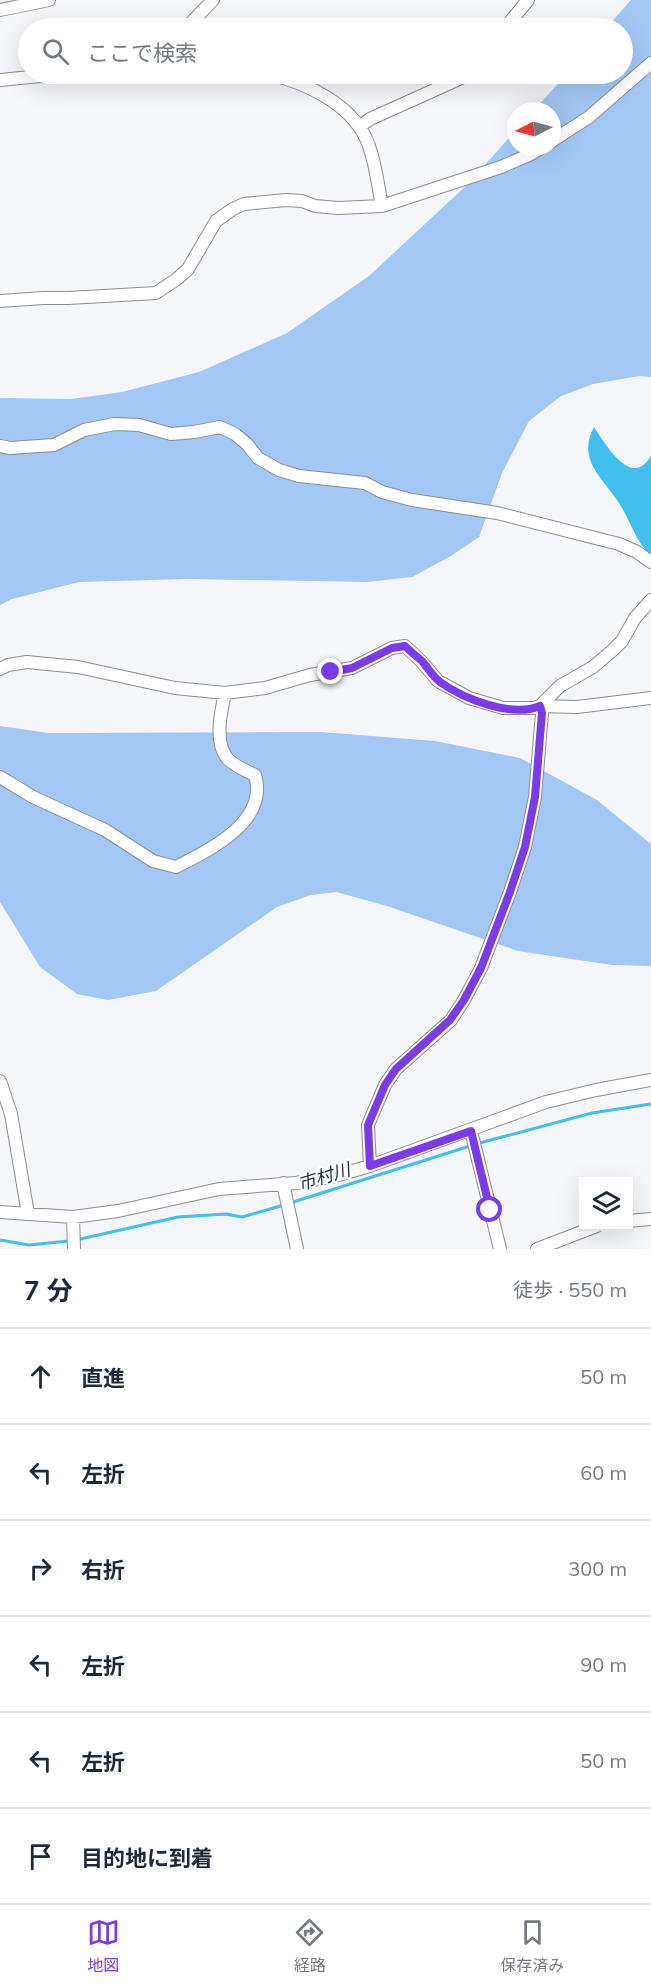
<!DOCTYPE html>
<html lang="ja">
<head>
<meta charset="utf-8">
<style>
  body { margin:0; font-family:Mulish,"Noto Sans JP",sans-serif; background:#f2f2f3; color:#1f2937 }
  .controls { position:absolute; right:18px; bottom:18px; display:grid; overflow:hidden; border-radius:0px; box-shadow:0 6px 24px #0002 }
  .controls button { width:54px; height:54px; display:grid; place-items:center; padding:0; border:0; border-bottom:2px solid #e0e1e3; background:#fff; color:#1f2937; font:30px sans-serif }
  .compass { position:absolute; left:507px; top:102px; width:54px; height:54px; border-radius:50%; background:#fff; box-shadow:0 6px 24px #0002; rotate:264deg }
  .stop { position:absolute; width:18px; height:18px; margin:-14px; border:4px solid #7c3aed; border-radius:50%; background:#fff }
  .stop.end { background:#7c3aed; border-color:#fff; box-shadow:0 2px 6px #0008 }
  .list { margin:0; padding:0; list-style:none }
  h2 { display:flex; justify-content:space-between; align-items:center; height:78px; margin:0; padding:0 24px; font-size:26px }
  h2 small { font-size:20px; font-weight:400; color:#747a83 }
  .list li { display:grid; grid-template-columns:39px 1fr auto; gap:18px; align-items:center; box-sizing:border-box; height:96px; padding:0 24px; border-top:2px solid #e0e1e3 }
  .list b { display:block; font-size:22px; white-space:nowrap }
  .list em { font-size:20px; font-style:normal; color:#747a83 }
  .icon { flex:none; width:33px; height:33px; fill:none; stroke:currentColor; stroke-width:2; stroke-linecap:round; stroke-linejoin:round }
  .map { position:relative; flex:none; width:651px; height:1249px; overflow:hidden }
  .search { position:absolute; background:#fff; box-shadow:0 6px 24px #0002; left:18px; right:18px; top:18px; height:66px; display:flex; align-items:center; gap:15px; box-sizing:border-box; padding:0 21px; border-radius:33px; color:#747a83; font-size:22px }
  .sheet { height:654px; background:#fff }
  nav { display:flex; justify-content:space-around; align-items:center; box-sizing:border-box; height:84px; border-top:2px solid #e0e1e3; background:#fff; font-size:16px; color:#747a83 }
  nav a { display:grid; justify-items:center; gap:3px }
  nav .on { color:#7c3aed }
  .map>svg:first-child { display:block }
  .forest { fill:#a3c8f6 }
  .water { fill:#3fc0ef }
  .lines { fill:none; stroke-linecap:round; stroke-linejoin:round }
  .stream { stroke:#3fc0ef; stroke-width:3 }
  .minor-casing { stroke:#8a8c90; stroke-width:14 }
  .minor { stroke:#fff; stroke-width:12 }
  .route { stroke:#7c3aed; stroke-width:8 }
  .labels { text-anchor:middle; stroke-width:4.5; stroke-linejoin:round; paint-order:stroke }
  .water-label { font-size:18px; font-style:italic; fill:#172c35; stroke:#fff }
</style>
</head>
<body>
<div class="map">
<svg width="651" height="1249" viewBox="0 0 651 1249">
  <rect width="100%" height="100%" fill="#f4f6fa"/>
  <!-- forest -->
  <path class="forest" d="M631 0H651V377L639 376 593 384 561 396 529 421 502 473 479 537 451 556 412 577 367 582 187 579 79 582 12 599 0 605V398L71 399 122 392 199 372 287 333 369 276 468 184 516 130V147H552V111H533L567 74H622V28H606Z
    M0 726 49 733 321 732 435 741 520 758 597 800 651 844V966L612 965 518 951 387 906 336 892 311 895 277 907 156 991 108 1000 77 994 40 967 0 902Z"/>
  <!-- water -->
  <path class="water" d="M594 427C602 439 623 475 640 467 645 465 648 460 651 456V555C637 544 631 523 622 508 607 481 575 462 594 427Z"/>
  <g class="lines">
    <!-- stream -->
    <path class="stream" d="M476 1144 592 1113 651 1104
      M290 1203 470 1146
      M0 1240 29 1245 69 1241
      M76 1240 178 1217 226 1214 242 1217 284 1205"/>
    <defs>
      <path id="minor" d="M0 10 49 0
        M186 28 213 0
        M505 28 528 0
        M267 74C306 82 355 105 369 146 376 165 378 186 382 206
        M0 80 61 74
        M359 127 370 119 470 74
        M552 141 589 117 651 63
        M0 301 43 298H68L156 293 177 279 188 269 216 221 233 209 244 204 286 200 302 201 315 206 338 208 382 206 501 167 531 154 542 147
        M0 446 10 448 54 445 84 430 115 424 139 425 171 434 194 432 220 427 235 434 247 444 258 458 279 470 299 476 365 483 382 492 412 500 497 513 619 544 637 552 651 562
        M0 669 8 665 27 662 78 667 175 688 225 693 265 688 310 675 352 668 392 648 405 646 421 661 438 681 469 698 503 708H534L540 706 577 707 651 698
        M540 706 560 686 593 667 613 650 622 641 635 618 651 600
        M0 777 33 797 105 830 153 861 176 867C209 850 269 822 255 775 246 771 234 766 227 758 214 742 221 711 225 693
        M0 1081 11 1114 28 1214
        M471 1131 500 1249
        M370 1166 368 1125 385 1085 396 1069 451 1020 464 1000 481 968 510 892 525 847 535 797 542 713 540 706
        M283 1183 297 1249
        M0 1212 73 1217 118 1211 219 1189 296 1183 335 1176 370 1166 546 1102 596 1090 651 1080
        M73 1217 74 1249
        M628 1221 651 1219
        M537 1249 597 1226"/>
    </defs>
    <!-- minor casing -->
    <use href="#minor" class="minor-casing"/>
    <!-- minor -->
    <use href="#minor" class="minor"/>
  </g>
  <g class="lines">
    <!-- route -->
    <path class="route" d="M331 672 352 668 392 648 405 646C410 651 416 656 422 661 428 668 433 677 440 682 464 699 512 718 540 706L542 713 535 797 525 847 510 892 481 968 464 1000 450 1020 396 1069 385 1085 368 1125 370 1166 471 1131 490 1210"/>
  </g>
  <g class="labels">
    <!-- water labels -->
    <g class="water-label">
      <text transform="translate(324 1177) rotate(-17)" y="6">市村川</text>
    </g>
  </g>
</svg>
<div class="controls">
<button><svg class="icon" aria-label="layers" viewBox="0 0 24 24"><path d="M12 4l9 5-9 5-9-5zM3 14l9 5 9-5"/></svg></button>
</div>
<svg class="compass" viewBox="-18 -18 36 36"><path d="M0-13l5 13h-10z" fill="#e53935"/><path d="M0 13l5-13h-10z" fill="#747a83"/></svg>
<div class="stop" style="left:490px;top:1210px"></div>
<div class="stop end" style="left:331px;top:672px"></div>
<div class="search"><svg class="icon" aria-label="search" viewBox="0 0 24 24"><circle cx="10" cy="10" r="6"/><path d="M15 15l6 6"/></svg>ここで検索</div>
</div>
<section class="sheet">
<h2>7 分<small>徒歩 · 550 m</small></h2>
<ul class="list">
<li><svg class="icon" aria-label="ahead" viewBox="0 0 24 24"><path d="M12 20V5M6 11l6-6 6 6"/></svg><div><b>直進</b></div><em>50 m</em></li>
<li><svg class="icon" aria-label="left" viewBox="0 0 24 24"><path d="M17 20v-9H6M10 6l-5 5 5 5"/></svg><div><b>左折</b></div><em>60 m</em></li>
<li><svg class="icon" aria-label="right" viewBox="0 0 24 24"><path d="M7 20v-9h11M14 6l5 5-5 5"/></svg><div><b>右折</b></div><em>300 m</em></li>
<li><svg class="icon" aria-label="left" viewBox="0 0 24 24"><path d="M17 20v-9H6M10 6l-5 5 5 5"/></svg><div><b>左折</b></div><em>90 m</em></li>
<li><svg class="icon" aria-label="left" viewBox="0 0 24 24"><path d="M17 20v-9H6M10 6l-5 5 5 5"/></svg><div><b>左折</b></div><em>50 m</em></li>
<li><svg class="icon" aria-label="arrive" viewBox="0 0 24 24"><path d="M6 21V4h12l-3 4 3 4H6"/></svg><div><b>目的地に到着</b></div></li>
</ul>
</section>
<nav>
<a class="on"><svg class="icon" aria-label="map" viewBox="0 0 24 24"><path d="M3 6l6-2 6 2 6-2v14l-6 2-6-2-6 2zM9 4v14M15 6v14"/></svg>地図</a>
<a><svg class="icon" aria-label="directions" viewBox="0 0 24 24"><path d="M12 3l9 9-9 9-9-9zM9 14v-3h6M13 9l2 2-2 2"/></svg>経路</a>
<a><svg class="icon" aria-label="saved" viewBox="0 0 24 24"><path d="M7 4h10v16l-5-4-5 4z"/></svg>保存済み</a>
</nav>
</body>
</html>
